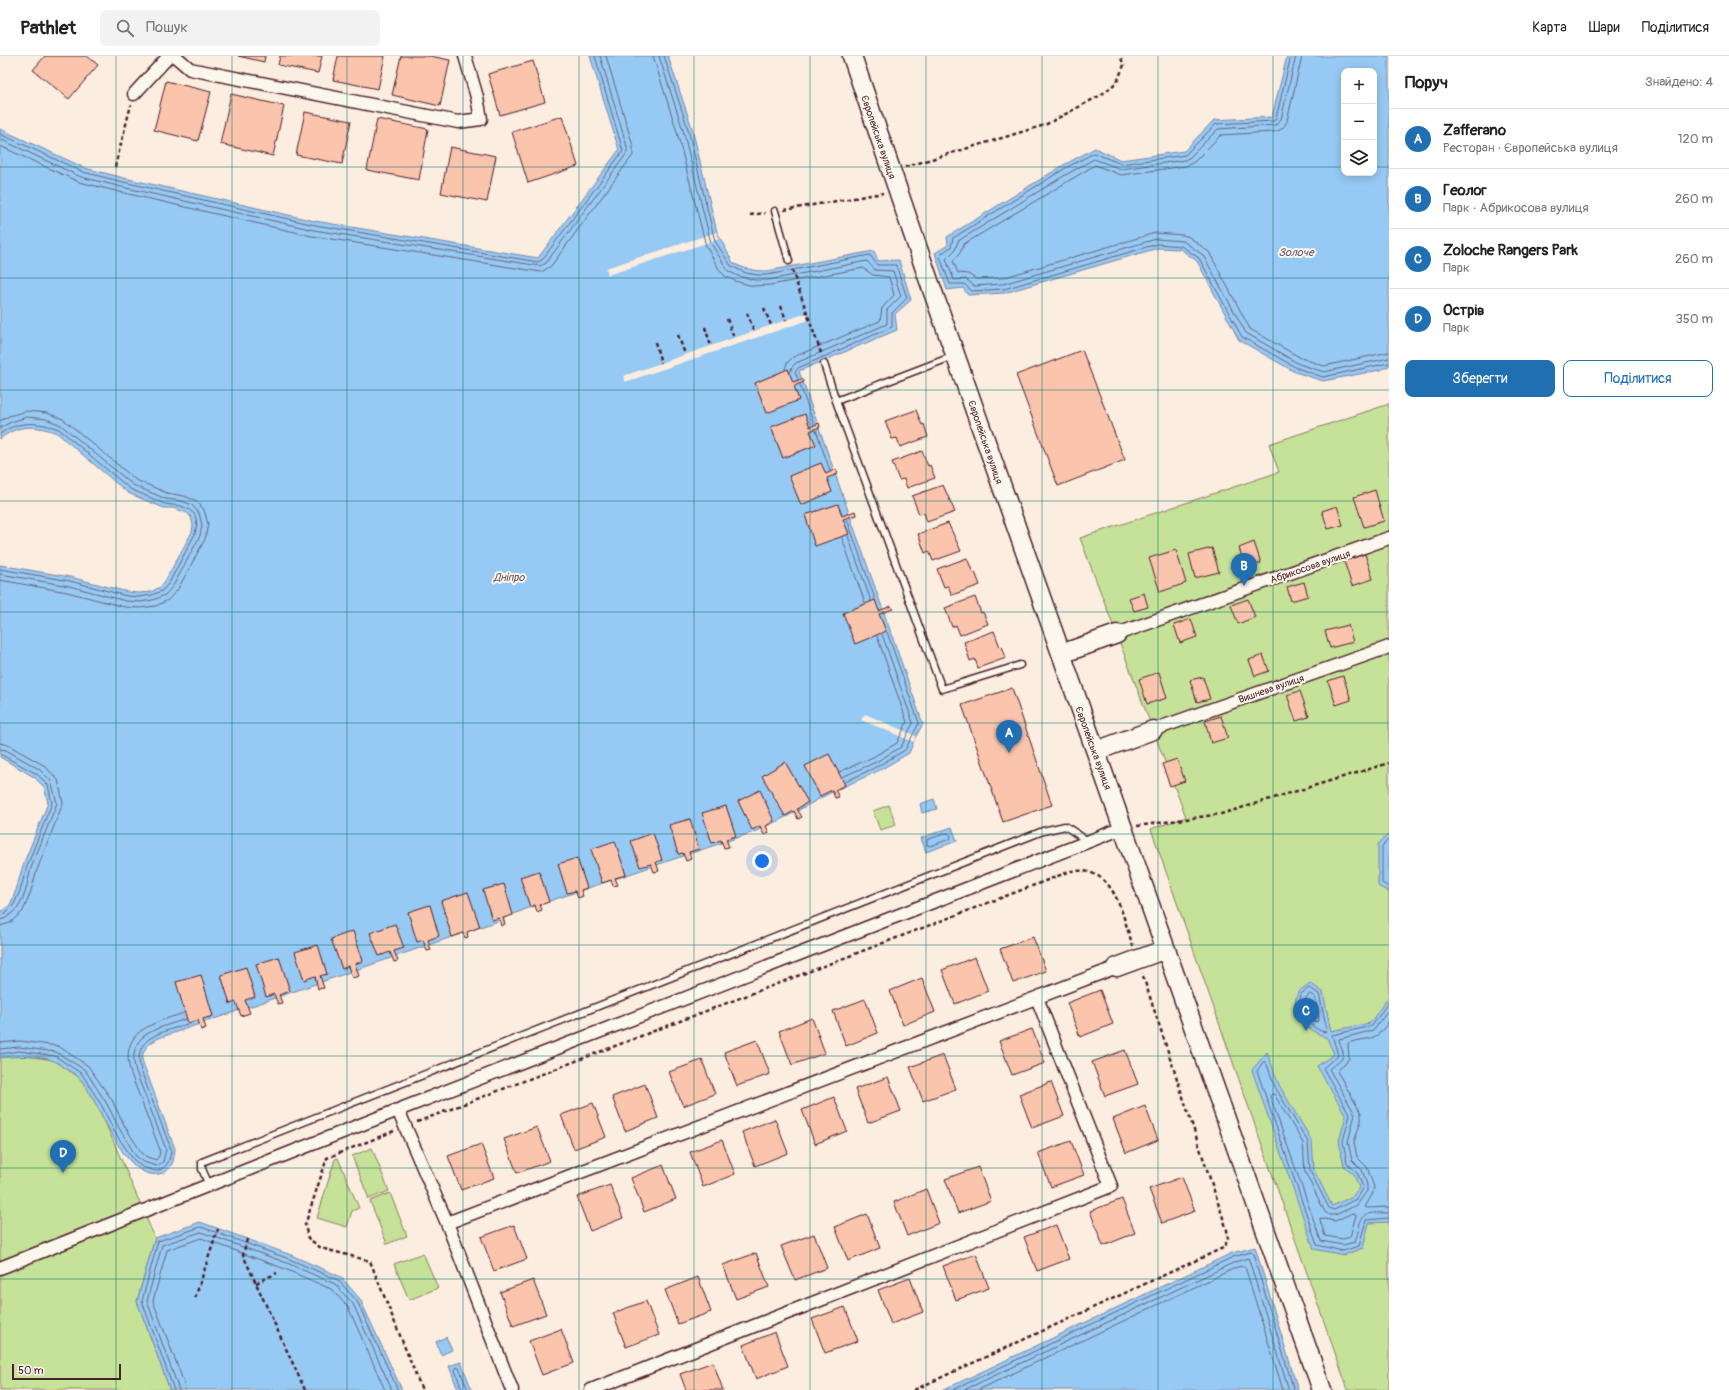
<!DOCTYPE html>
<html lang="uk">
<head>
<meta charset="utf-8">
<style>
  body { margin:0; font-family:Pangolin,sans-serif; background:#f2f2f2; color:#222 }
  .controls { position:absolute; right:12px; top:12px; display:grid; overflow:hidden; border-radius:8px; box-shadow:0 2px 10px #0003 }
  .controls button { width:36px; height:36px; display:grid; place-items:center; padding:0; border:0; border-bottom:1px solid #e0e0e0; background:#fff; color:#222; font:20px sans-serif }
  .scale { position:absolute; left:12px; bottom:10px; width:109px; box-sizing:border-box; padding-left:4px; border:2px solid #4a1f2b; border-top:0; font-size:11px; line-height:14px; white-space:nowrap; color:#4a1f2b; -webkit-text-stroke:3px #fbf7ec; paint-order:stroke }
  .you { position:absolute; left:762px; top:805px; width:14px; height:14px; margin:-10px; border:3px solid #fff; border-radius:50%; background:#1a73e8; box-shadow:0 0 0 6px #1a73e833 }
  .badge { display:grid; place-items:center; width:26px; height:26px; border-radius:50%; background:#1f6fb2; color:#fff; font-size:13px; font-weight:700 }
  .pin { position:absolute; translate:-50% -33px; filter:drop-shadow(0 1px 2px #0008) }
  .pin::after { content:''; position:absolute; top:21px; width:14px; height:12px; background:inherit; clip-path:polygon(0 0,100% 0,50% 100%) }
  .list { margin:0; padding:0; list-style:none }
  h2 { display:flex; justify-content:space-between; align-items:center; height:52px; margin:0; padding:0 16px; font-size:17px }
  h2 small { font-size:13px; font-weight:400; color:#767676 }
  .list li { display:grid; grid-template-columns:26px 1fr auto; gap:12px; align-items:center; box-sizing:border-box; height:60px; padding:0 16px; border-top:1px solid #e0e0e0 }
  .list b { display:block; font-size:15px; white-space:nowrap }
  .list p { margin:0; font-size:13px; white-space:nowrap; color:#767676 }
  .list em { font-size:13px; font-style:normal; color:#767676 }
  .actions { display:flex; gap:8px; padding:12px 16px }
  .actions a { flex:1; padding:9px 0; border:1px solid #1f6fb2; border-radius:8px; text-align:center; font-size:14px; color:#1f6fb2 }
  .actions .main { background:#1f6fb2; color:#fff }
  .icon { flex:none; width:22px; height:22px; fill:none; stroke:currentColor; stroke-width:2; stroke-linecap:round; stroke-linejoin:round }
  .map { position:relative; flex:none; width:1389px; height:1334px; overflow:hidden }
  header { display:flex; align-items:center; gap:24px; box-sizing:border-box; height:56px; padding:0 20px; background:#fff; border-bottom:1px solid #e0e0e0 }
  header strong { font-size:19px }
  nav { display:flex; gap:22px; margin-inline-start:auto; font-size:14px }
  .search { width:280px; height:36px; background:#f2f2f2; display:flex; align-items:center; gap:10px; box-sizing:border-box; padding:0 14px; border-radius:8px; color:#767676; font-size:15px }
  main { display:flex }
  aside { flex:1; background:#fff }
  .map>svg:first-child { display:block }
  .green { fill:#c6e198; stroke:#888062 }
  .water { fill:#96c9f3; stroke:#7885a3; fill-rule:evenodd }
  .pier { fill:#fbeddf }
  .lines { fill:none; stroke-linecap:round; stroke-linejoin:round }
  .shore { stroke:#68637b; stroke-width:1 }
  .building { fill:#fac4ad; stroke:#4a1f2b }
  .lane-casing { stroke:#4a1f2b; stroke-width:9 }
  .street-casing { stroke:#4a1f2b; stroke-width:15 }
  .secondary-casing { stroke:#4a1f2b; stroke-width:21 }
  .path { stroke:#4a1f2b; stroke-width:2.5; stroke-dasharray:4 3; stroke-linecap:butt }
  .lane { stroke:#fbf7ec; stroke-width:6 }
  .street { stroke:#fbf7ec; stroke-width:12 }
  .secondary { stroke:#fbf7ec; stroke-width:18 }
  .grid { fill:none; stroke:#0f766e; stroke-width:1; stroke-opacity:0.55 }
  .labels { text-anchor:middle; stroke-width:4; stroke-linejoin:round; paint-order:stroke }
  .street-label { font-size:10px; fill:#4a1f2b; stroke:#fbf7ec }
  .water-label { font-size:11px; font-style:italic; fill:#615267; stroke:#fbf7ec }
</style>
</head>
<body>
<header>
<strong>Pathlet</strong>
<div class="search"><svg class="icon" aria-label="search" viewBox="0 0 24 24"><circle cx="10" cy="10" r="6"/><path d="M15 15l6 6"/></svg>Пошук</div>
<nav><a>Карта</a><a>Шари</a><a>Поділитися</a></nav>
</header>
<main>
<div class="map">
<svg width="1389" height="1334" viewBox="0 0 1389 1334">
  <rect width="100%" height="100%" fill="#fbeddf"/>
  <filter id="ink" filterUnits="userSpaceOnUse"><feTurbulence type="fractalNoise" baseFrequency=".025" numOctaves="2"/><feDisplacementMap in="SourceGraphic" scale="8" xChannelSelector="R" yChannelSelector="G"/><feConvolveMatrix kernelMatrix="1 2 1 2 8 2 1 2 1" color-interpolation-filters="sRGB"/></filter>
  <g filter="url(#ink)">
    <!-- green -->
    <path class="green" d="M1389 348V1334H1348L1151 773 1186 761 1080 482 1279 416 1269 388Z
      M889 749 896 769 880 774 873 755Z
      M19 999 54 1004 80 1022 99 1052 155 1182 137 1245 170 1334H0V1002Z
      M372 1092 389 1135 369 1143 352 1100Z
      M338 1102 359 1152 352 1155 347 1171 317 1162 335 1103Z
      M390 1137 407 1180 387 1188 370 1145Z
      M423 1197 438 1232 409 1244 394 1208Z"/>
    <!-- water -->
    <path class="water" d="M590 0H668L692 72 717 176 733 207C744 213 755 215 767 215L874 195 878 205 899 204 911 244 895 258 897 274 799 315 923 668 916 680 909 697 880 714 828 738 788 760 754 776 526 853 495 866 159 982C148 988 143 992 142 1004L175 1093C174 1104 172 1116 159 1118 122 1125 100 1043 79 1022 77 1019 73 1017 69 1015 65 1012 59 1007 54 1005 41 999 14 1000 0 1002V856L10 849 16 834 23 809 48 747 44 731 34 721 0 701V509L70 521 128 536 139 537 151 536 160 531 165 525 192 476 193 469 191 461 187 457 173 452H164L128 437 57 377C36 369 18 368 0 383V73L85 112 124 122 315 165 538 202 619 94Z
      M1287 0H1389V310L1380 314 1323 325 1295 316 1239 284 1197 205 1180 193 1158 192 1004 237 968 239 963 232 947 234 935 197 948 189 947 181 1062 110 1095 92 1121 104 1184 95 1214 64 1272 61ZM1344 15H1374V117H1344Z
      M934 743 937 753 922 757 920 748Z
      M952 771 957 785 926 796 921 782Z
      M1389 778V836L1378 830V788Z
      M1310 927 1323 936 1331 975 1370 967 1389 940V1166L1369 1167 1363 1192 1344 1199 1314 1193 1252 1014 1267 996 1279 1029 1312 1085 1314 1114 1332 1150 1353 1140 1359 1132 1354 1118 1344 1110 1339 1085 1346 1060 1317 1010 1334 998 1327 982C1313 976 1295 966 1295 948 1295 944 1297 940 1298 936Z
      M200 1166 291 1199 341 1221 360 1243 402 1334H170L137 1245 155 1182Z
      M1255 1191 1298 1334H943L1232 1197Z
      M446 1281 452 1294 441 1299 436 1286Z
      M461 1306 472 1334H458L449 1310Z"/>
    <!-- pier -->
    <path class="pier" d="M717 176 719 183 608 219 606 212Z
      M807 257 809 264 625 326 623 320Z
      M865 658 916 680 914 686 861 664Z"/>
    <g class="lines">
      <!-- shore -->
      <path class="shore" d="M653 0 677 76 706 190 720 215 725 220 735 225 753 230 770 229 863 212 873 219 889 221 894 239 882 252 880 265 793 301 787 307 785 313
        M659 0 683 74 711 187 728 215 738 220 755 224H769L867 205 875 214 893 215 901 240 887 254V268L796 307 792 311 790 317
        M664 0 688 73 715 185 731 210 746 217 757 219H767L870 199 877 209H896L907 242 892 257V271L798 312 795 316 798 323
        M1291 0 1276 62 1274 65 1216 68 1185 99 1121 108 1094 97 1064 113 953 182 951 191 941 198 940 201 950 228H964L972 235 1004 233 1157 188 1181 190 1199 202 1242 281 1297 312 1323 321 1389 307
        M1296 0 1281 63 1276 69 1218 73 1190 101 1185 104 1121 113 1094 103 1067 118 958 185 955 194 946 203 954 224 966 223 974 230 1003 228 1156 183 1183 185 1203 199 1246 277 1299 308 1324 316 1389 302
        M1302 0 1287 65C1284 72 1280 75 1273 76L1221 79 1194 106 1186 110 1121 119 1095 109 964 188 960 197 953 205 958 217 968 218 976 223 1002 222 1155 177 1183 179 1189 181 1209 196 1250 273 1301 302 1324 310 1389 296
        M0 78 83 116 123 126 315 169 538 206 542 204 623 95 595 0
        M0 83 81 121 122 131 314 174 540 210 546 207 627 97V91L600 0
        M0 90 79 126 120 136 312 180 541 216 551 210 633 99V90L606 0
        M800 329 814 368
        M0 365 9 360 27 355 47 357 63 363 136 424 167 437 184 440 197 445 204 454 208 468 205 483 178 533 168 544 156 550 140 552 125 551 67 536 0 524
        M0 372 11 366 27 361 46 363 61 369 133 429 166 443 182 445 192 449 199 457 202 469 200 480 173 530 165 539 153 544 140 546 126 545 69 530 0 518
        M816 374 830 415
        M0 378C18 364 38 366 59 373L130 433 165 448 181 450 190 454 195 459 197 468 195 478 169 527 162 535 152 539 139 541 127 540 70 525 0 513
        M847 463 875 543
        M848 480 871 545
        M842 482 865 547
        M0 687 8 689 45 710 58 724 63 747 37 814 30 838 23 855 10 867 0 870
        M0 693 6 694 39 713 51 725 57 747 31 812 25 837 18 852 6 862 0 864
        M0 698 37 718 48 729 52 747 27 810 20 835 13 850 4 858 0 859
        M839 716 873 701 897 687 907 666 877 580
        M842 721 876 706 901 691 913 667 882 578
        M845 726 878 710 905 694 919 667 887 576
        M948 777 951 780 950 783 930 790 927 789V784Z
        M1389 783 1382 790V827L1389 831
        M1310 932 1319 938 1327 974 1325 976C1314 974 1299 961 1299 948 1299 945 1301 941 1301 938Z
        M1310 938 1315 941 1319 964 1317 966C1307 962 1304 952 1306 942Z
        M1389 945 1372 970 1332 979 1338 999 1323 1012 1350 1059 1343 1085 1347 1107 1357 1116 1363 1131 1356 1143 1334 1154 1329 1152 1310 1115 1308 1086 1275 1031 1266 1006H1263L1257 1015 1317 1189 1343 1195 1359 1190 1366 1164 1389 1162
        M1389 953 1374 974 1339 983C1339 987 1342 991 1343 996 1345 1005 1334 1008 1329 1013L1355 1058 1348 1086 1352 1104 1362 1114 1367 1129V1135L1357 1149 1335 1159H1329L1325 1156 1305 1116 1303 1087 1274 1038H1272L1270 1040 1321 1185 1343 1189 1355 1186C1357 1181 1358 1176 1359 1171 1362 1154 1375 1157 1389 1157
        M1389 965C1374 988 1370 980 1348 987L1349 1002 1345 1008 1337 1015 1361 1057V1065L1354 1086 1357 1101 1367 1111 1374 1131 1372 1139 1365 1151 1367 1152 1389 1151
        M0 987 20 985 58 990 88 1010 112 1044 124 1069 141 1096 147 1101 156 1104 159 1100 160 1094 131 1018C118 975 151 968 184 957
        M0 993 19 991 56 996 85 1014 107 1048 119 1072 136 1100 144 1106 156 1110 163 1106 166 1093 136 1016C125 977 157 973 186 963
        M0 998 19 995 55 1000 82 1018 102 1050 114 1075 133 1103 142 1111 156 1115C168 1112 170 1104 171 1093L141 1015C131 980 162 977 187 968
        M1353 1157 1356 1159 1350 1181 1343 1183 1325 1180 1320 1164V1162L1335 1165Z
        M174 1334 142 1245 158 1185 201 1171 289 1203 338 1224 357 1245 398 1334
        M179 1334 147 1245 162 1189 201 1176 287 1207 335 1228 353 1248 392 1334
        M185 1334 184 1327 153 1245 167 1194 201 1182 285 1213 331 1233 348 1251 385 1334
        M462 1334 455 1314 457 1311 459 1312 468 1334
        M953 1334 1233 1201 1251 1196 1253 1198 1294 1334
        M964 1334 1235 1206 1248 1202 1249 1204 1289 1334
        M978 1334 1237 1211 1243 1210 1245 1211 1283 1334"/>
    </g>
    <!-- building -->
    <path class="building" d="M45 0H87L98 9 69 43 33 14Z
      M238 0H265L264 6Z
      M280 0H322L318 17 278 9Z
      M338 0H385L378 33 333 24Z
      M401 0H430L450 4 440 50 392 39Z
      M533 5 545 46 500 59 488 18Z
      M166 25 211 36 198 85 154 74Z
      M231 38 284 50 273 100 220 88Z
      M305 56 351 65 342 108 296 99Z
      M562 60 578 110 528 127 512 76Z
      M377 63 428 73 419 124 367 114Z
      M450 91 496 100 487 146 441 137Z
      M1082 294 1125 404 1058 430 1016 319Z
      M788 313 793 326 802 323 804 326 794 330 799 344 767 357 755 327Z
      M916 354 922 369 924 368 928 381 900 391 897 382 892 383 885 365Z
      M805 358 810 371 819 367 820 371 810 375 816 389 783 402 771 371Z
      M922 395 928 410 930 409 935 422 907 432 904 423 899 424 892 406Z
      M821 407 826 418 836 413 838 418 827 422 832 436 801 449 789 420Z
      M943 429 955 456 927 466 924 457 919 458 912 440Z
      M1375 434 1384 465 1364 471 1354 441Z
      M838 448 842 460 855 455 856 459 843 463 849 478 815 490 805 459Z
      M1337 450 1343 469 1328 473 1322 455Z
      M948 467 961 495 933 505 929 495 925 497 918 478Z
      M1254 486 1261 507 1246 512 1239 492Z
      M1212 492 1219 516 1195 522 1189 498Z
      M1176 494 1186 527 1160 536 1149 502Z
      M1365 498 1373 523 1352 530 1344 505Z
      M967 502 973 517 975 516 980 529 952 539 948 530 944 531 937 513Z
      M1304 526 1308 540 1291 545 1287 531Z
      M1144 537 1148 551 1134 555 1129 542Z
      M975 541 981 557 983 556 988 568 960 579 956 569 952 571 945 552Z
      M1248 543 1255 561 1238 568 1231 549Z
      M875 544 879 555 891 550 893 553 879 558 886 575 855 588 843 557Z
      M1191 563 1197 581 1180 587 1174 569Z
      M1348 569 1353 586 1330 592 1325 575Z
      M994 575 1000 591 1002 590 1006 602 978 612 975 603 970 605 964 586Z
      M1263 599 1269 615 1255 620 1249 604Z
      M1159 616 1167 642 1147 648 1139 623Z
      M1343 620 1351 644 1336 649 1328 625Z
      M1203 621 1210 643 1197 646 1190 624Z
      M1012 632 1052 749 1003 766 962 649Z
      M1300 635 1309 661 1296 665 1287 639Z
      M1221 660 1228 682 1211 687 1205 665Z
      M829 698 845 729 835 734 839 741 835 742 832 734 820 740 805 710Z
      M1177 703 1185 725 1170 730 1162 708Z
      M785 706 808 746 797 753 802 761 798 763 794 755 785 760 762 720Z
      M760 734 774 765 766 770 769 777 764 779 760 770 752 774 738 745Z
      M726 750 736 780 726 783 729 791 724 792 721 784 712 787 702 757Z
      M690 763 699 793 689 796 691 803 686 805 683 797 678 798 669 769Z
      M653 777 662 804 656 806 659 815 654 816 651 808 640 811 631 785Z
      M615 785 626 819 615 822 618 829 613 830 611 824 602 827 591 793Z
      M577 802 587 832 581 834 583 840 578 842 575 835 567 837 558 808Z
      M539 815 549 846 540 849 542 854 537 856 535 849 530 851 520 821Z
      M504 828 513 859 503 862 505 868 501 870 499 862 492 864 483 834Z
      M468 836 480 871 467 876 468 881 465 882 463 877 452 881 441 845Z
      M430 849 439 880 428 884 431 894 427 895 423 884 417 886 408 856Z
      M395 868 404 892 394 895 398 905 394 906 390 896 379 900 370 877Z
      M353 875 363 905 355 908 359 920 352 922 348 910 342 913 331 883Z
      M1033 881 1046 915 1013 927 1000 893Z
      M318 889 327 918 320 920 324 932 318 933 315 920 304 924 295 896Z
      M279 901 290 935 279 939 282 947 278 948 274 938 266 941 256 908Z
      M975 901 988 935 955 948 942 914Z
      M246 911 255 941 245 944 250 957 241 960 236 946 230 948 221 919Z
      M201 919 213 960 203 963 206 972 201 974 198 964 188 967 176 926Z
      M922 922 935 956 903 969 890 935Z
      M1100 934 1113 968 1080 981 1067 947Z
      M865 943 878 977 846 990 833 955Z
      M812 962 825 997 792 1009 779 975Z
      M1032 973 1045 1007 1012 1019 999 985Z
      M757 984 770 1018 737 1030 724 996Z
      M1125 994 1138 1028 1105 1040 1092 1006Z
      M943 999 956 1033 923 1045 910 1011Z
      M702 1004 715 1038 683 1050 669 1016Z
      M888 1021 901 1055 868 1067 855 1033Z
      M1051 1026 1064 1060 1032 1072 1019 1038Z
      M645 1028 658 1062 625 1075 612 1041Z
      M834 1041 847 1075 815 1088 802 1054Z
      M593 1047 606 1081 574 1093 561 1059Z
      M1145 1050 1158 1084 1126 1097 1113 1063Z
      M775 1063 788 1097 755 1110 742 1076Z
      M537 1071 550 1105 517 1117 504 1083Z
      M722 1084 735 1118 703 1131 690 1096Z
      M1071 1085 1084 1119 1051 1131 1038 1097Z
      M481 1088 494 1122 461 1134 448 1100Z
      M663 1109 676 1143 644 1156 631 1122Z
      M978 1111 991 1145 958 1157 945 1123Z
      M1182 1121 1195 1155 1162 1167 1149 1133Z
      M610 1129 623 1162 590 1175 577 1141Z
      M926 1133 939 1167 907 1180 894 1146Z
      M1122 1143 1135 1177 1103 1190 1090 1155Z
      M867 1158 880 1192 848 1205 835 1171Z
      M514 1169 527 1203 494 1215 481 1181Z
      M1056 1169 1069 1203 1037 1215 1024 1181Z
      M814 1178 827 1212 795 1224 781 1190Z
      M756 1197 769 1231 736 1243 723 1209Z
      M976 1198 989 1232 956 1244 943 1210Z
      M698 1221 711 1256 678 1268 665 1234Z
      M910 1222 923 1256 891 1268 878 1234Z
      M533 1224 546 1258 513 1270 500 1236Z
      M646 1245 659 1279 626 1291 613 1257Z
      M845 1251 858 1285 825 1297 812 1263Z
      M561 1273 574 1307 542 1319 529 1285Z
      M775 1276 788 1310 756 1323 743 1289Z
      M713 1306 723 1334H686L680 1318Z"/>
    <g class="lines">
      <defs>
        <path id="lane" d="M775 155 789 205
          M824 308 836 345 942 633 1020 609
          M836 345 954 300
          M209 1129 202 1113V1106L1043 775 1065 770 1089 786"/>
        <path id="street" d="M175 0 190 13 458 66 481 63 477 41 465 0
          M134 38 169 0
          M1117 578 1389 482
          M1153 674 1389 591
          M398 1054 447 1167 512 1334
          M447 1167 1117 911
          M0 1212 398 1054 1123 772
          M591 1334 1111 1130 1037 942"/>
        <path id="secondary" d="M852 0 928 222 1322 1334
          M1061 598 1117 578
          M1096 695 1153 674
          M1117 911 1166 893"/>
      </defs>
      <!-- lane casing -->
      <use href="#lane" class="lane-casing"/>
      <!-- street casing -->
      <use href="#street" class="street-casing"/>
      <!-- secondary casing -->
      <use href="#secondary" class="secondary-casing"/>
      <!-- path -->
      <path class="path" d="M115 111 131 49
        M905 111 1045 69 1101 39 1117 26 1124 9 1120 0
        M784 154 883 137
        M750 159 765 157
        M792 214 822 300
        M781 250 786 264
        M764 252 771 269
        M747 257 754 275
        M727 263 734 282
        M705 271 711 290
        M678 279 685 298
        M655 286 661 307
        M1137 770 1221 758 1389 707
        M417 1066 1071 815C1116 810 1121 857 1133 890
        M394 1075 327 1102 305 1169 308 1182 321 1192 370 1205 422 1334
        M247 1183 243 1199 305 1334
        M256 1227 277 1217
        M195 1242 218 1173
        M914 1334 1223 1192 1228 1184 1227 1174 1142 917"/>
      <!-- lane -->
      <use href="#lane" class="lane"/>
      <!-- street -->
      <use href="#street" class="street"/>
      <!-- secondary -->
      <use href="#secondary" class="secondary"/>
    </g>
  </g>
  <!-- grid -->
  <path class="grid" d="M116 0V1334M232 0V1334M347 0V1334M463 0V1334M579 0V1334M694 0V1334M810 0V1334M926 0V1334M1042 0V1334M1158 0V1334M1273 0V1334M0 111H1344M1374 111H1389M0 222H1389M0 334H1389M0 445H1389M0 556H1389M0 667H1389M0 778H1389M0 889H1389M0 1000H1389M0 1112H1389M0 1223H1389"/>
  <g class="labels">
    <!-- street labels -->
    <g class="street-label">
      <text transform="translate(879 81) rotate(71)" y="4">Європейська вулиця</text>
      <text transform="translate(986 386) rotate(71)" y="4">Європейська вулиця</text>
      <text transform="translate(1310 510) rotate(-19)" y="4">Абрикосова вулиця</text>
      <text transform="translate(1271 632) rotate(-19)" y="4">Вишнева вулиця</text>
      <text transform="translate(1094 692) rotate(70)" y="4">Європейська вулиця</text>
    </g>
    <!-- water labels -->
    <g class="water-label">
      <text x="1296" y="200">Золоче</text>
      <text x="509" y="525">Дніпро</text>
    </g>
  </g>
</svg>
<div class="controls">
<button>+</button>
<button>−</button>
<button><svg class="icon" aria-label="layers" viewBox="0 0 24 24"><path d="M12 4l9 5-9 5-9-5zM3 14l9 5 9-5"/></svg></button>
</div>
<div class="scale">50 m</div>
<div class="you"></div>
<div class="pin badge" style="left:1009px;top:697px">A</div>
<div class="pin badge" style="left:1244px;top:530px">B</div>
<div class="pin badge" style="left:1306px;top:975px">C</div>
<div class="pin badge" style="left:63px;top:1117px">D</div>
</div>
<aside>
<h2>Поруч<small>Знайдено: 4</small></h2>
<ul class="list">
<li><span class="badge">A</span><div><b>Zafferano</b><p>Ресторан · Європейська вулиця</p></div><em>120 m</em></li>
<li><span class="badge">B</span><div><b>Геолог</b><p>Парк · Абрикосова вулиця</p></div><em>260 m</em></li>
<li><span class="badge">C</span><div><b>Zoloche Rangers Park</b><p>Парк</p></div><em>260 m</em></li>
<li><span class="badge">D</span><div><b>Острів</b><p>Парк</p></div><em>350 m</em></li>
</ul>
<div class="actions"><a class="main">Зберегти</a><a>Поділитися</a></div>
</aside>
</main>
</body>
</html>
